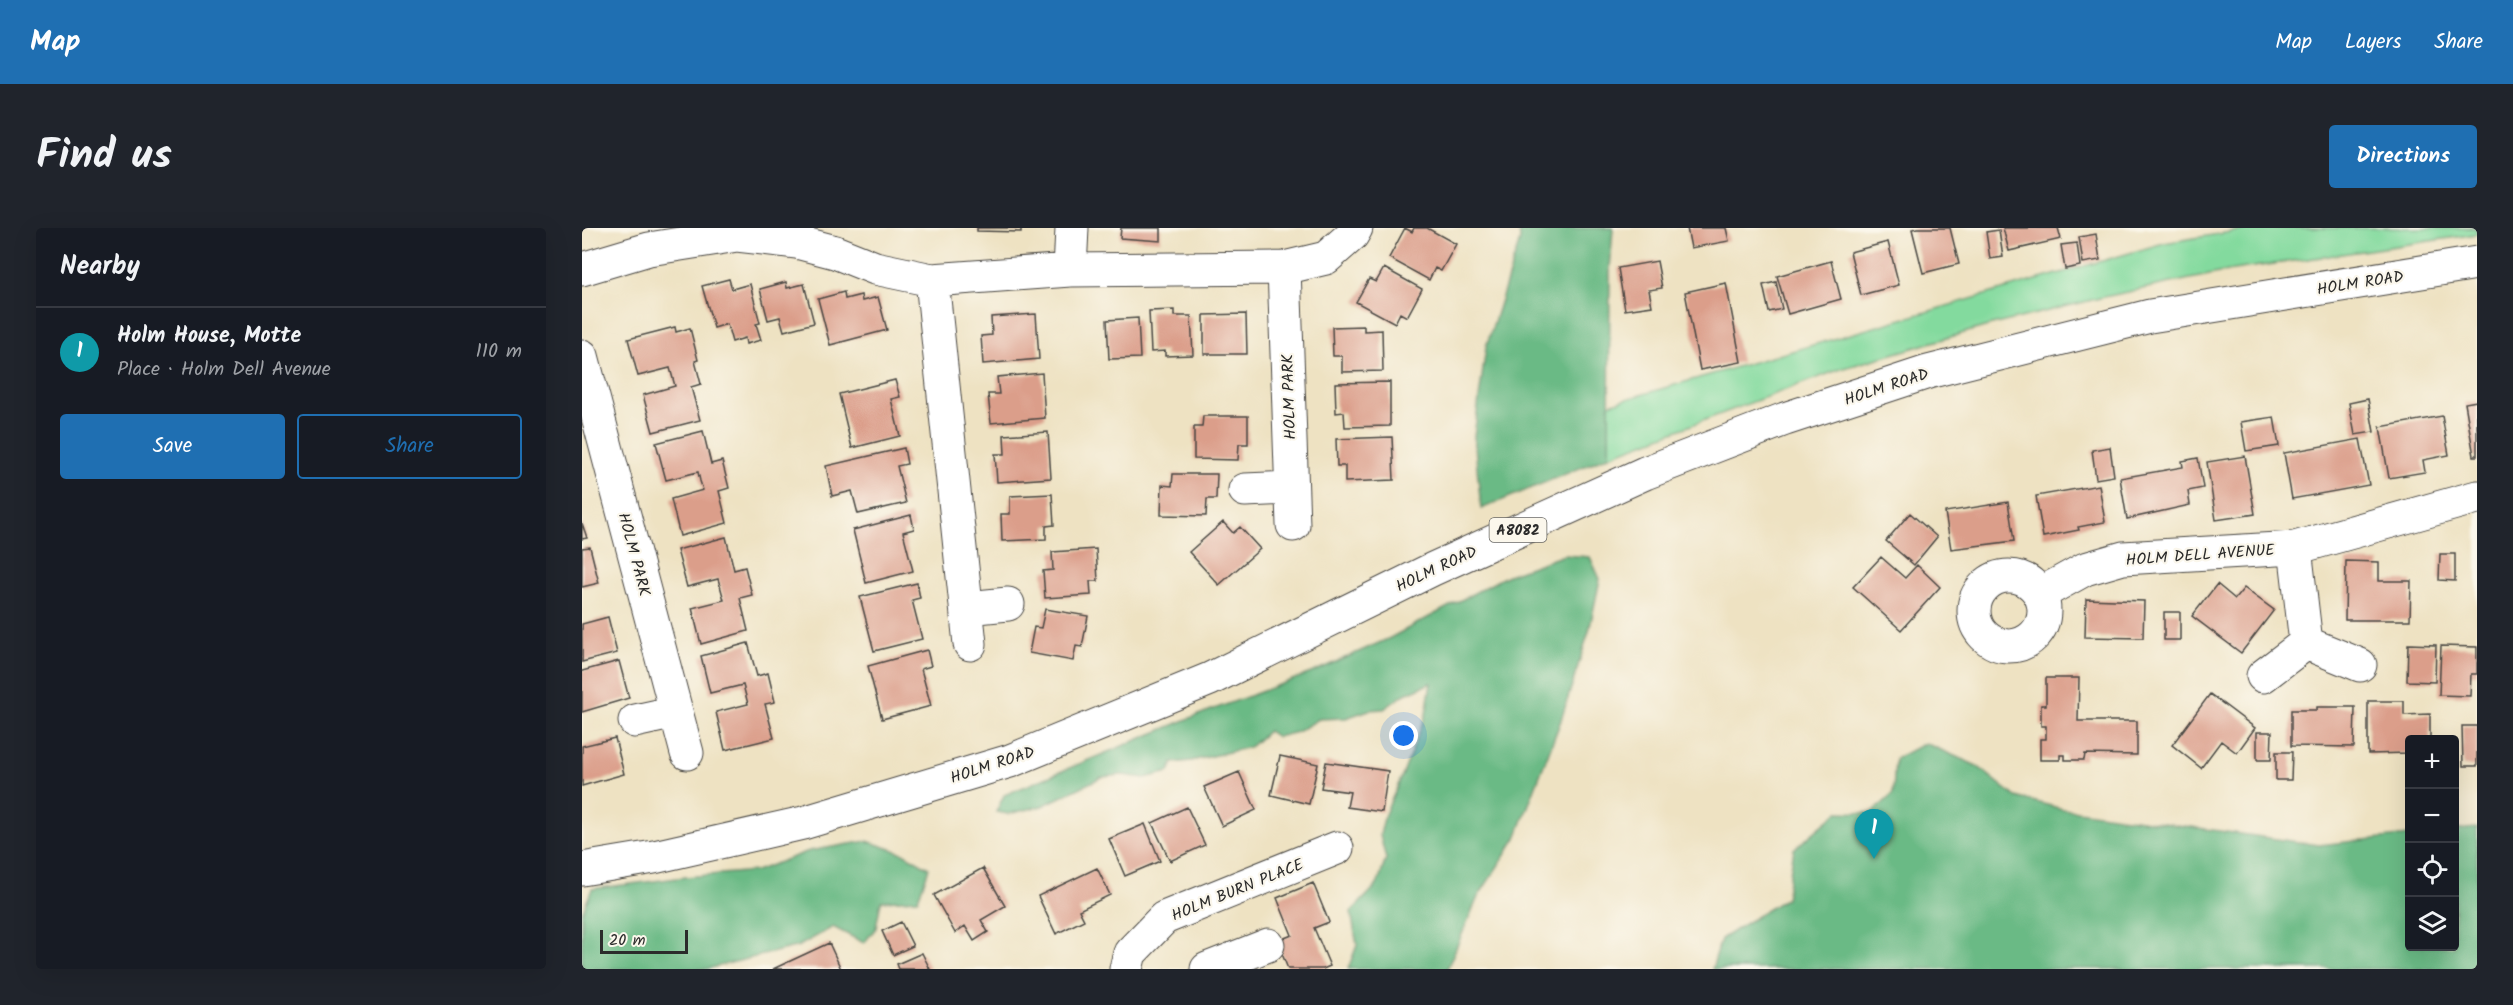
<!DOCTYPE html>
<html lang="en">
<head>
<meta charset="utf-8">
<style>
  body { margin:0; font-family:Kalam,sans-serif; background:#20242c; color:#f1f3f6 }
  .controls { position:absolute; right:18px; bottom:18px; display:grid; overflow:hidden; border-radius:6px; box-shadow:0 6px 24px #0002 }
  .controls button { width:54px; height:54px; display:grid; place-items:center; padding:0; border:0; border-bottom:2px solid #363941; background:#171b24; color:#f1f3f6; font:30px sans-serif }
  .scale { position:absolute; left:18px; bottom:15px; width:88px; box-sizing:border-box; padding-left:6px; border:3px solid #2b2b2b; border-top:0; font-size:16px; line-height:21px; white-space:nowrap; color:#2b2b2b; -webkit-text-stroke:4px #fbf7ec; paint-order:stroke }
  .you { position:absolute; left:822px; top:508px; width:21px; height:21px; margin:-15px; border:4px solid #fff; border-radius:50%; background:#1a73e8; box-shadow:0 0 0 9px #1a73e833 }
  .badge { display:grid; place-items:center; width:39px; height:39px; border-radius:50%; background:#1f6fb2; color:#fff; font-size:20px; font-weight:700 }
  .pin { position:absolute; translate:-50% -50px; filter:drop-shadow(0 2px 3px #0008) }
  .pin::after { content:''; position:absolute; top:32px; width:21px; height:18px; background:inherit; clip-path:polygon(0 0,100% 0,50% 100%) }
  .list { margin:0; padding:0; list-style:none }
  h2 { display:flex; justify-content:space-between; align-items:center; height:78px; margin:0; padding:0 24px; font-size:26px }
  h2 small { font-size:20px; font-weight:400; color:#9ea1a6 }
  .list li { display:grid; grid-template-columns:39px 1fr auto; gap:18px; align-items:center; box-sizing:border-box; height:90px; padding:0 24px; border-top:2px solid #363941 }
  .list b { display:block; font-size:22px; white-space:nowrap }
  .list p { margin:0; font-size:20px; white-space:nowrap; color:#9ea1a6 }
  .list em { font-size:20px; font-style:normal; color:#9ea1a6 }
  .actions { display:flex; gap:12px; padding:18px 24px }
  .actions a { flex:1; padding:14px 0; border:2px solid #1f6fb2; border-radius:6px; text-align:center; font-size:21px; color:#1f6fb2 }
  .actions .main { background:#1f6fb2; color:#fff }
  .icon { flex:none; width:33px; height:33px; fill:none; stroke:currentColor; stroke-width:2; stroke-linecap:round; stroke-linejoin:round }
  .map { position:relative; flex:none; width:1895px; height:741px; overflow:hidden; border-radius:6px }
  header { display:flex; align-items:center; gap:36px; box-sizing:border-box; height:84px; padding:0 30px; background:#1f6fb2; color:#fff }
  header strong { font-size:28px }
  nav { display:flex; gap:33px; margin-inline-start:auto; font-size:21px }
  .intro { display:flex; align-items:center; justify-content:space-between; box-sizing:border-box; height:144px; padding:0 36px }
  h1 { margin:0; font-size:42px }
  .button { padding:15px 27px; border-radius:6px; background:#1f6fb2; color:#fff; font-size:21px; font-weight:700 }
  main { display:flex; gap:36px; padding:0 36px }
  aside { flex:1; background:#171b24; border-radius:6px; box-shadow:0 6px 24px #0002 }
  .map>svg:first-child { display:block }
  .green { fill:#83da9e; stroke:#578264; stroke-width:1.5 }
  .forest { fill:#6aba85; stroke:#4a7258; stroke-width:1.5 }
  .building { fill:#db9e8a }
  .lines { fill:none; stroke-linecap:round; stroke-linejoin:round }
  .street-casing { stroke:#484642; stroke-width:35 }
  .primary-casing { stroke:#484642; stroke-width:35 }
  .street { stroke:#fff; stroke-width:33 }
  .primary { stroke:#fff; stroke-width:33 }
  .labels { text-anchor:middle; stroke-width:4.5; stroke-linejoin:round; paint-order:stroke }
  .shield { fill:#fbf7ec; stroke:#696865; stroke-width:1.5 }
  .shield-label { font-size:15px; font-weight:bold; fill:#2b2b2b }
  .street-label { font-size:16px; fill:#2b2b2b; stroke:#fbf7ec }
</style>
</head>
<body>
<header>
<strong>Map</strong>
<nav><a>Map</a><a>Layers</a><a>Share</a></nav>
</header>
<div class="intro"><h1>Find us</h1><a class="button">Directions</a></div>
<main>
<aside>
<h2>Nearby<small></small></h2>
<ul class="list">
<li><span class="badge" style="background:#0f9aa8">1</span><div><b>Holm House, Motte</b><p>Place · Holm Dell Avenue</p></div><em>110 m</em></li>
</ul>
<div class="actions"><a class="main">Save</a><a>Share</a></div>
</aside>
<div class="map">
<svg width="1895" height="741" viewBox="0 0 1895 741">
  <rect width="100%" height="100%" fill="#fbf7ec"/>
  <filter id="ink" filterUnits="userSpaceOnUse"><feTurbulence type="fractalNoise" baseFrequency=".0167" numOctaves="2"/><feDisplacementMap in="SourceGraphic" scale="12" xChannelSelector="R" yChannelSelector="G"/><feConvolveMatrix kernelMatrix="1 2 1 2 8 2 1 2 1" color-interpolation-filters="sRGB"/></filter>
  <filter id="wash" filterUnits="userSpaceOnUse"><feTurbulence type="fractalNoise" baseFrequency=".008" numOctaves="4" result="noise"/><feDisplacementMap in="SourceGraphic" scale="24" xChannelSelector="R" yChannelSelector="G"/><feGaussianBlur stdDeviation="1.35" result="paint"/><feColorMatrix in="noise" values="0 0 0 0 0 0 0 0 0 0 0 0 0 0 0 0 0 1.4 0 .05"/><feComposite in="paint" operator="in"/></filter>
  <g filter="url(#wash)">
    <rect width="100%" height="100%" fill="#eee2c2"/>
    <!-- green -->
    <path class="green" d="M1673 0H1895V6L1651 42 1522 69 1406 98 1259 141 1027 228V176L1582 15Z"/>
    <!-- forest -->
    <path class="forest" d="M937 0H1031L1028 41 1027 228 899 281 892 208 904 119 938 12Z
      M982 327 1008 329 1018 351 1007 403 979 492 934 610 896 669 865 741H766L775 717 769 684 795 657 804 631 798 607 803 586 821 546 844 486 849 455 823 466 802 481 787 482 764 490 737 491 715 504 695 509 686 503 668 519 609 533 591 535 587 544 563 550 540 547 520 549 460 578 426 586 414 584 422 567 608 490 729 445 808 410 926 347Z
      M1343 515 1395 538 1434 569 1481 581 1737 617 1827 607 1828 718H1872L1873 602 1895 600V741H1130L1139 711 1204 670 1212 621 1256 584 1290 585 1311 566 1313 531Z
      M285 613 321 625 347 640 336 671 299 673 294 700 282 715 251 699 217 718 125 741H0V685L10 661 103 649 174 643 227 623Z"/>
    <g id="blocks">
      <!-- building -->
      <path class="building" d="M395 0H439V4L395 3Z
        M539 0H579V13L538 10Z
        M823 0 830 4 832 0H845L874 16 859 43 853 40 847 52 807 30Z
        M1105 0H1144L1147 13 1109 20Z
        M1336 0H1368L1377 36 1341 45 1330 1Z
        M1421 0H1476L1479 11 1427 23Z
        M1417 2 1421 29 1408 31 1404 4Z
        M1514 6 1518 32 1501 35 1497 9Z
        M1306 14 1317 57 1279 67 1268 24Z
        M1495 15 1498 38 1483 41 1479 17Z
        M1075 33 1080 60 1067 62 1070 78 1043 82 1036 40Z
        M1249 33 1259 71 1206 86 1195 48Z
        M802 40 840 61 825 89 818 85 813 95 774 74 787 51 794 54Z
        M147 51 150 61 168 56 178 95 174 96 179 112 164 116 163 110 150 114 145 96 132 100 120 58Z
        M204 54 205 60 222 56 232 95 202 103 198 89 186 92 178 61Z
        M1194 54 1200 81 1187 84 1181 57Z
        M1144 55 1159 134 1118 142 1103 64Z
        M262 64 263 71 279 67 280 73 296 69 305 102 248 117 236 71Z
        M592 82V88H609L611 127 583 128V123L569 124 567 83Z
        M454 86 457 131 401 136 399 108 410 107 409 89Z
        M664 86 665 126H622V87Z
        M556 90 558 130 527 131 525 92Z
        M782 98V103L800 102 801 143 760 144V128H751L750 99Z
        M93 99 94 104 108 100 116 132 113 133 119 156 109 159 118 192 71 204 61 167 93 158 88 140 56 148 46 111Z
        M460 145 463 190 409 195 406 166H417L415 149Z
        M313 152 318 169 309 171 318 208 270 220 257 166Z
        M808 154V198L763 199 762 184 754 185 753 155Z
        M1786 171 1792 204 1773 207 1767 175Z
        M1895 173V228H1892L1883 175Z
        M621 188H666V216H657L656 232 612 231V199H620Z
        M1860 188 1867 227 1841 232 1843 244 1807 250 1798 199Z
        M1692 189 1697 218 1664 223 1659 194Z
        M121 203 129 236 140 233 147 260 137 263 145 295 98 308 89 271 121 262 118 253 116 244 84 252 74 215Z
        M466 204 469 250 415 254 413 226H423L422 207Z
        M810 209 812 252 763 254V238H755L754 211Z
        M1778 211 1787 257 1710 271 1702 225Z
        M1528 219 1532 248 1514 251 1510 222Z
        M322 220 325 236 315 238 324 275 276 286 270 263 250 268 244 238Z
        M1663 228 1673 286 1634 292 1625 234Z
        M1616 230 1621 260 1606 263 1608 277 1545 291 1538 250 1601 239 1600 233Z
        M591 246H635L634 271H625L624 288 579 287 580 257 590 258Z
        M1517 257 1523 294 1496 299 1497 302 1461 309 1454 268Z
        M470 266 472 297 464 298V311L420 313 419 286H428V268Z
        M1426 274 1432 313 1369 321 1363 284Z
        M1328 285 1355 309 1332 337 1304 313Z
        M329 287 332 301 321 304 331 343 284 355 271 302Z
        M641 294 651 305 658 299 678 321 637 357 607 324Z
        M0 295 5 310 0 311Z
        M144 309 152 342 163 339 170 367 158 370 166 403 119 416 110 380 142 372 139 361 136 351 105 359 95 322Z
        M8 319 17 355 0 359V320Z
        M514 321 516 353H508L509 367 463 370 461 343 471 342 470 324Z
        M1858 326H1873V353L1857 352Z
        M1299 329 1323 350 1335 337 1358 359 1319 402 1271 359Z
        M1764 333 1797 334V353H1829L1828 392H1763Z
        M335 355 338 370 330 372 340 411 292 423 278 369Z
        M1635 356 1653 371 1662 360 1692 382 1659 425 1610 388Z
        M1504 371 1562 373 1561 410 1503 409Z
        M463 381 506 388 500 419 494 418 491 433 447 425 452 399 459 400Z
        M1582 384H1598V412H1582Z
        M26 389 35 425 0 434V396Z
        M166 415 175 448 186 445 193 474 183 476 192 510 143 522 134 484 166 476 161 457 128 465 119 428Z
        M1826 416 1854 417 1853 454 1825 453Z
        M1859 418 1895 419V446H1889L1888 468 1857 467Z
        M345 422 349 438 339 441 349 478 300 491 286 438Z
        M37 433 47 470 0 484V443Z
        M1464 450H1497L1496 493H1555V527L1503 526 1502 532H1483V527H1478V532H1458V511H1464V498H1459V477H1464Z
        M1628 466 1673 500 1655 525 1639 513 1619 540 1590 517Z
        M1786 473H1822V487L1848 486V512H1828V525L1786 526Z
        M1735 479H1773L1772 519 1709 518V482H1735Z
        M1880 498H1895V538H1881Z
        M1675 504H1690L1689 532H1675Z
        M33 510 42 546 0 558V518Z
        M1694 524H1710L1709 552H1694Z
        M698 528 736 536 727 576 689 567Z
        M744 534 806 543 800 584 765 579 768 564 739 560Z
        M657 544 674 582 640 598 622 559Z
        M605 579 623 617 588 633 570 595Z
        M563 596 578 633 543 648 527 611Z
        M401 640 423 678 399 692 406 704 392 713 383 698 373 705 352 667Z
        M515 640 528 667 497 682 502 692 474 706 456 668Z
        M731 655 747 694 732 700 748 738 741 741H706L695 713 710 707 695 670Z
        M319 694 331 718 311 727 300 703Z
        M247 715 259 741H191Z
        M340 725 348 741H317L315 736Z"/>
    </g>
  </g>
  <g filter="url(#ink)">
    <use href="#blocks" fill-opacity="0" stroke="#484642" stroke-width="1.5"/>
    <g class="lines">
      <defs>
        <path id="street" d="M702 40 711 297
          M0 41 67 21 155 7 215 14 253 24 293 40 350 52 488 42 702 40 744 30 770 7 774 0
          M488 42 490 0
          M350 52 388 416
          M0 128 105 525
          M663 262 709 260
          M1713 320 1724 415
          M1392 383a35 35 0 1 1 70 0a35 35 0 1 1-70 0Z
          M1458 366 1503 341 1541 330 1713 320 1895 269
          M385 380 426 376
          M1681 448 1724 415 1778 437
          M53 493 94 484
          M544 741 548 725 582 690 755 620
          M625 741 686 717"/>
        <path id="primary" d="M0 641 72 629 221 595 428 533 628 451 851 341 1063 245 1203 191 1346 144 1568 88 1895 35"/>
      </defs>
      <!-- street casing -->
      <use href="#street" class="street-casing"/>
      <!-- primary casing -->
      <use href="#primary" class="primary-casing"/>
      <!-- street -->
      <use href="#street" class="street"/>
      <!-- primary -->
      <use href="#primary" class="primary"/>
    </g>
  </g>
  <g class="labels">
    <!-- shield labels -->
    <rect class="shield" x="907.5" y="290" width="57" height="24" rx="4.5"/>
    <g class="shield-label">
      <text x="936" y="307">A8082</text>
    </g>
    <!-- street labels -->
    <g class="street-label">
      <text transform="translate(1778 54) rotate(-9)" y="6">HOLM ROAD</text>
      <text transform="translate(1304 158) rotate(-18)" y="6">HOLM ROAD</text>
      <text transform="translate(706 169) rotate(-92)" y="6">HOLM PARK</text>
      <text transform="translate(53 326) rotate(75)" y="6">HOLM PARK</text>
      <text transform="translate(1618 326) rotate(-4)" y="6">HOLM DELL AVENUE</text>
      <text transform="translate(854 340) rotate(-25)" y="6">HOLM ROAD</text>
      <text transform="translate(410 536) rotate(-18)" y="6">HOLM ROAD</text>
      <text transform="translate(655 661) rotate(-22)" y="6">HOLM BURN PLACE</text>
    </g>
  </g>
</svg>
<div class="controls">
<button>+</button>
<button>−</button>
<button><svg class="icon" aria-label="locate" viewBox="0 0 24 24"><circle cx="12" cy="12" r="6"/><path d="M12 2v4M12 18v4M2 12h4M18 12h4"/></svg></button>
<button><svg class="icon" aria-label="layers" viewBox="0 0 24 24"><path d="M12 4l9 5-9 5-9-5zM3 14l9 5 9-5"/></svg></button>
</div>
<div class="scale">20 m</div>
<div class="you"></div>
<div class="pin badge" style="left:1292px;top:631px;background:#0f9aa8">1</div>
</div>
</main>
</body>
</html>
